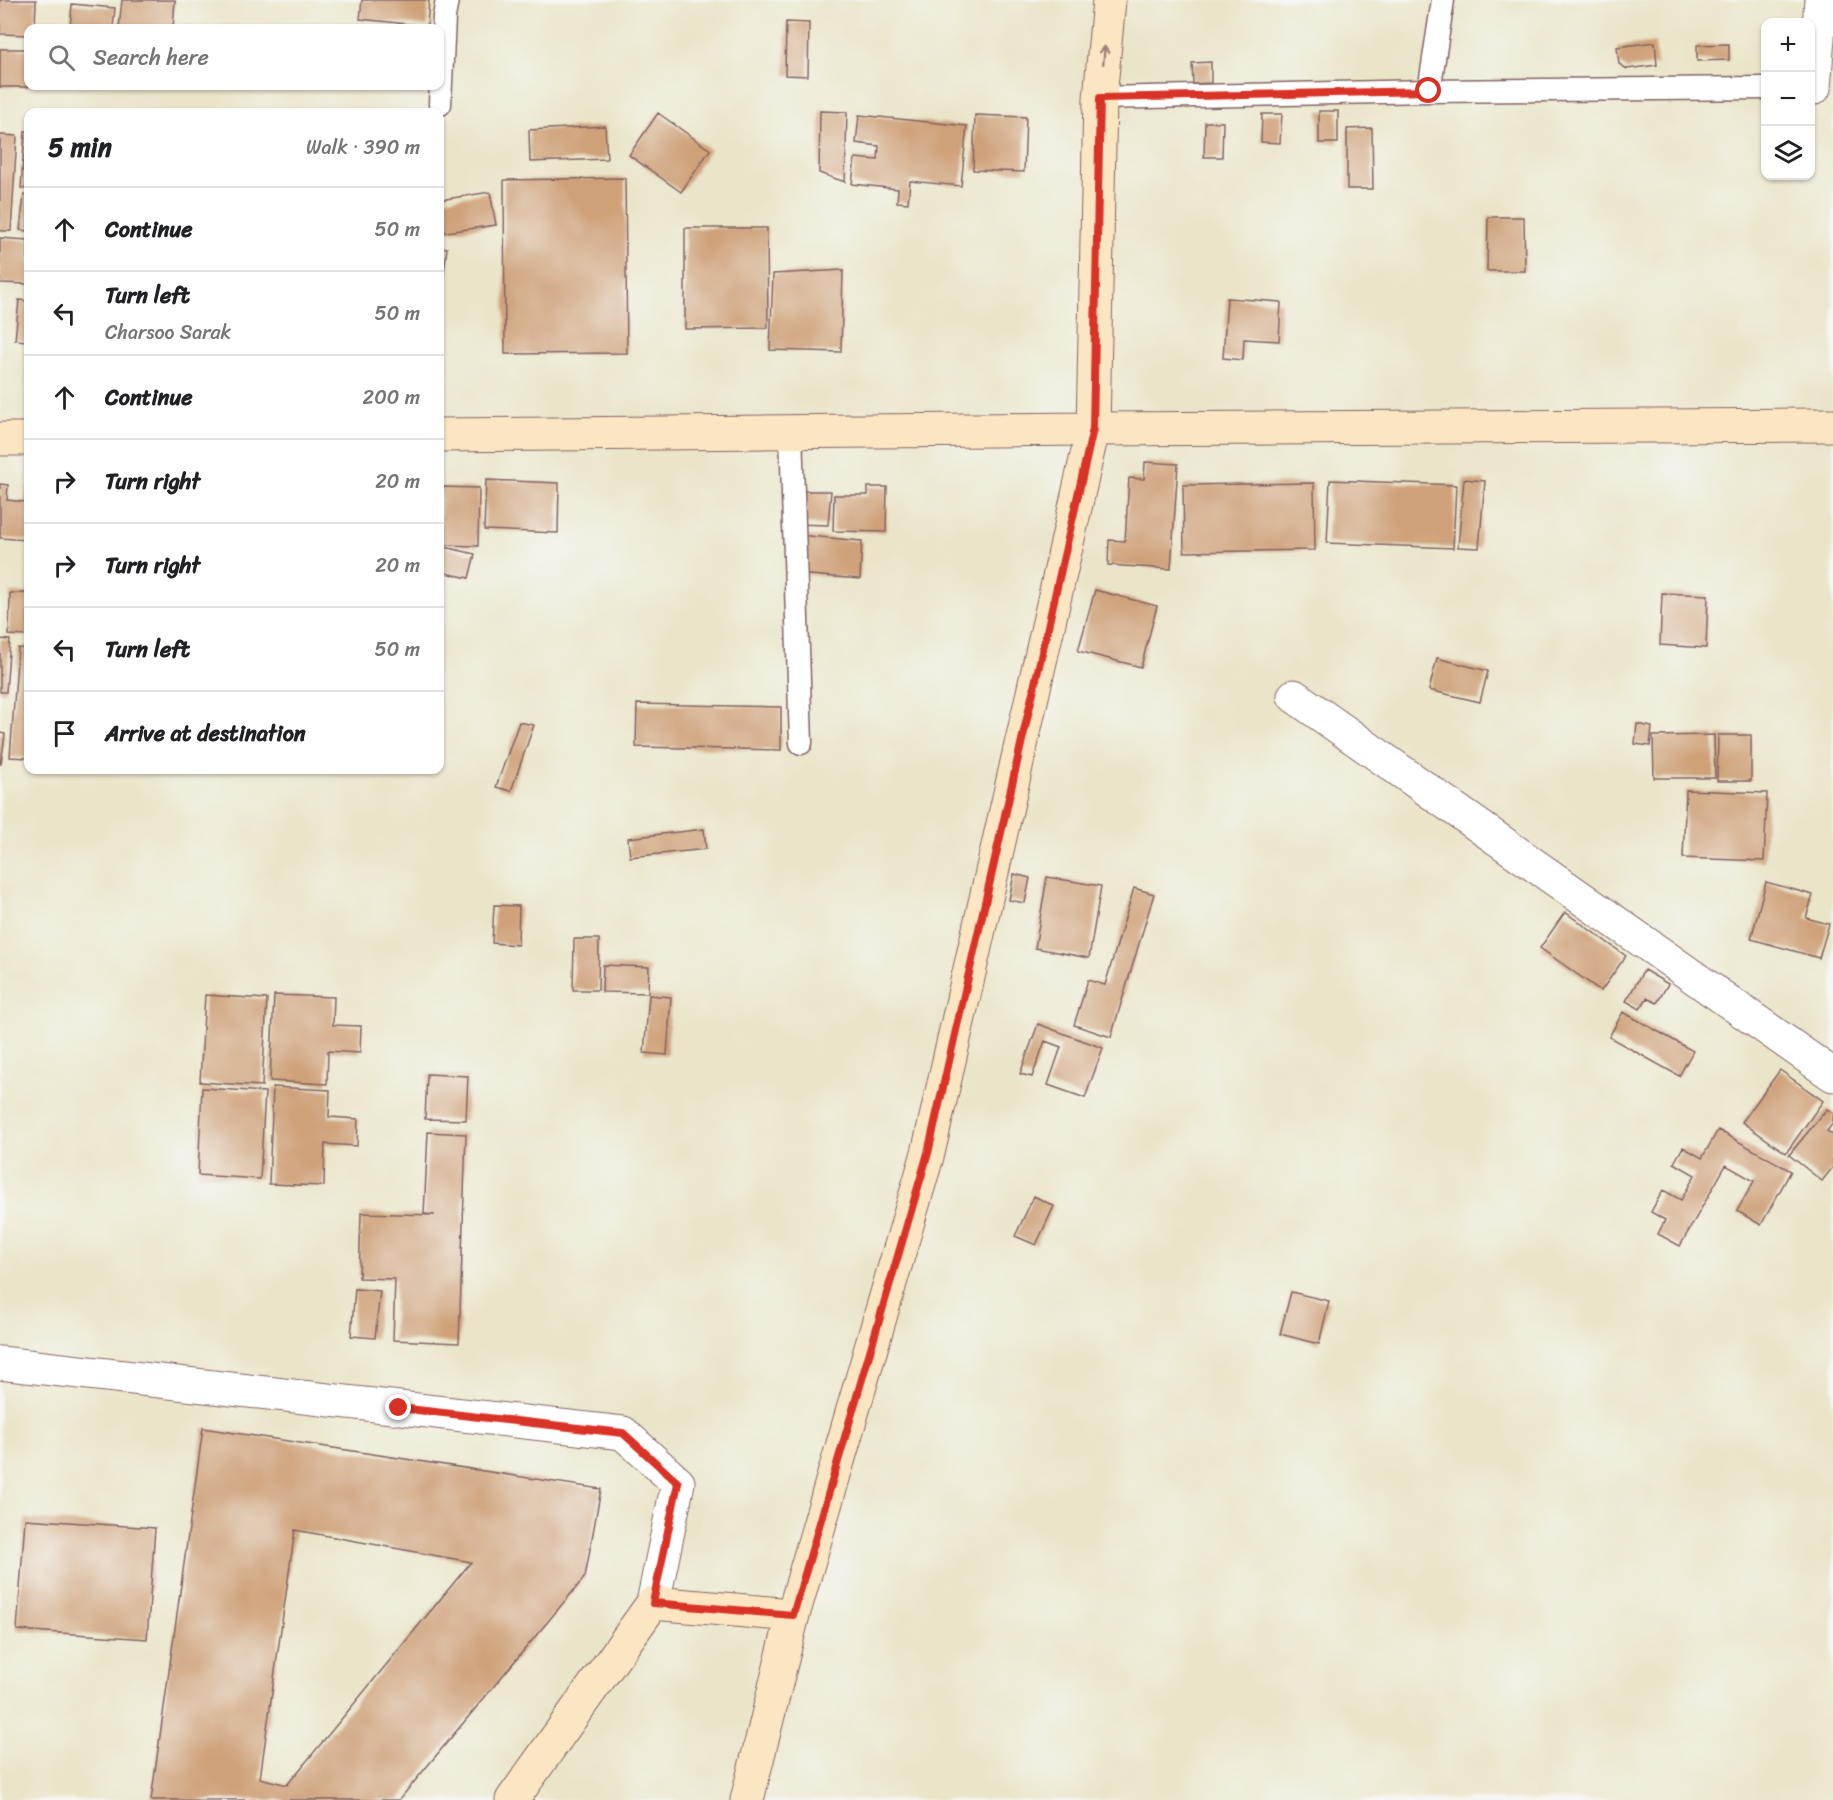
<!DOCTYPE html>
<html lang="en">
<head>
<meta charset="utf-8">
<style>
  body { margin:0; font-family:Sriracha,sans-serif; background:#f2f2f2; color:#202124 }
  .controls { position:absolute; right:18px; top:18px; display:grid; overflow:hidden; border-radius:12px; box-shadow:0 2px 4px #0004 }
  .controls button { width:54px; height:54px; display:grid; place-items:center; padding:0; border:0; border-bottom:2px solid #e0e0e0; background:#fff; color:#202124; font:30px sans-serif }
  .stop { position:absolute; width:18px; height:18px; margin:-14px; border:4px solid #d93025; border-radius:50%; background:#fff }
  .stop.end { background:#d93025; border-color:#fff; box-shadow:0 2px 6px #0008 }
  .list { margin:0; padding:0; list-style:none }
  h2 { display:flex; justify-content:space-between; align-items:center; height:78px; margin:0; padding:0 24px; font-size:26px }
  h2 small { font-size:20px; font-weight:400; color:#757577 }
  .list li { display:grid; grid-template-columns:39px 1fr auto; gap:18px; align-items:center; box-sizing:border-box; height:84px; padding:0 24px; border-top:2px solid #e0e0e0 }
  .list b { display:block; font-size:22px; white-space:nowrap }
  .list p { margin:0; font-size:20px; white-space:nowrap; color:#757577 }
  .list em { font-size:20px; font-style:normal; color:#757577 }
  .icon { flex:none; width:33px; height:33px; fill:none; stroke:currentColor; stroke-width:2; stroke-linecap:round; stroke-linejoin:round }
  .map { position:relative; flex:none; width:1833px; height:1800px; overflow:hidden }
  .search { position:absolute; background:#fff; box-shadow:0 2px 4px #0004; left:24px; top:24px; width:420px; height:66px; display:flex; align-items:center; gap:15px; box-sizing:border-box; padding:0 21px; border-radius:12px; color:#757577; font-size:22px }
  .panel { position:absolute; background:#fff; box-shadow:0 2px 4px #0004; left:24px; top:108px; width:420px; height:666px; border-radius:12px }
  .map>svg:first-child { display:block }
  .building { fill:#cfa179; fill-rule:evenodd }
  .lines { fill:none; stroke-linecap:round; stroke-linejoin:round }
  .lane-casing { stroke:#826462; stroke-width:25 }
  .street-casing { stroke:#826462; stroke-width:35 }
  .secondary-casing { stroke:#826462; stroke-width:35 }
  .lane { stroke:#fff; stroke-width:22 }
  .street { stroke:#fff; stroke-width:33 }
  .secondary { stroke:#fbe6c3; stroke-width:33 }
  .oneway { stroke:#a28277 }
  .route { stroke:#d93025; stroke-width:8 }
</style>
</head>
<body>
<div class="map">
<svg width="1833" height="1800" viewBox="0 0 1833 1800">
  <rect width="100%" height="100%" fill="#f6f6f2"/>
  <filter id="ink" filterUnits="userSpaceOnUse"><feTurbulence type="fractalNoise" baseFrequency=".0167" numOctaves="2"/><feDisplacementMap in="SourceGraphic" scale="12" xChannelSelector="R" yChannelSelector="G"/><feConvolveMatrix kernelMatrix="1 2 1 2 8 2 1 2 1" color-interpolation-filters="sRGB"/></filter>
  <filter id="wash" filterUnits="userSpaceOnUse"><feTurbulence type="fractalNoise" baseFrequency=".008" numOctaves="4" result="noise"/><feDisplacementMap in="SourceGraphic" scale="24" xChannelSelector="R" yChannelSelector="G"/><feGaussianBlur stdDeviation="1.35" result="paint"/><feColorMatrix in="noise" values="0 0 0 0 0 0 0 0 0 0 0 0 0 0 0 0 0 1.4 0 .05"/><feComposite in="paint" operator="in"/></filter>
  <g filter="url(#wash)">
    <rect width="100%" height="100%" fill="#eae5c9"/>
    <g id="blocks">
      <!-- building -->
      <path class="building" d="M0 0H36L35 28H28V35L0 34Z
        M122 0H175L173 28H119Z
        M362 0H429L427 26 360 19Z
        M72 4 115 8 113 28H70Z
        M786 22 809 23 808 76 785 75Z
        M1655 42 1657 65 1627 69 1619 64 1617 47Z
        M1729 44V60L1697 61V45Z
        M0 49H28V87H0Z
        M1211 62V83L1193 84 1192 63Z
        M820 111 847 112 845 182 819 173Z
        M1319 111H1338V143H1319Z
        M658 113 710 150 681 192 629 155Z
        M1262 114H1282L1280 143 1261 142Z
        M859 115 967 126 961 186 910 181 908 203 897 202 898 189 852 184 855 158 878 160 879 146 856 143Z
        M975 115 1026 117 1024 172 973 170Z
        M1205 122H1223L1222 157H1204Z
        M605 126 607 159 530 162 529 130Z
        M1372 128 1373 189H1347V129Z
        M25 131H28V189L21 188Z
        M0 135 17 136 11 231H0Z
        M625 178 627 353 505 354 504 180Z
        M490 192 496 225 440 233V200Z
        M24 195 28 196V231L20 230Z
        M1488 217H1524L1525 271H1487Z
        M685 228H767L768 328 685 329Z
        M0 238 28 240V284L0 283Z
        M440 247 447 248 442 288H440Z
        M843 270 841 352 770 350 773 274Z
        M1227 298 1281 302 1279 341 1244 339 1243 360 1223 358Z
        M19 300 28 301V341L15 340Z
        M1145 462 1178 464 1171 569 1108 565 1109 540 1125 541 1129 478 1144 479Z
        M1464 479 1485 481 1479 548 1458 547Z
        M486 480 559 483 558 533 484 530Z
        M1330 480 1456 485 1453 548 1327 543Z
        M1314 483 1315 550 1184 552 1183 485Z
        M0 484 8 485 7 500 25 502 27 485 28 486V540L0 538Z
        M442 487 479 488 478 546 440 545Z
        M868 487H887L886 532 833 531 834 495H868Z
        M796 491H831L828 525 795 524Z
        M798 535 862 541 860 579 798 574Z
        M440 546 475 554 469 578 440 572Z
        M1095 590 1157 606 1141 667 1078 651Z
        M10 593H28V636L9 635Z
        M1662 593 1708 595 1706 648 1660 645Z
        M0 639 10 640 6 692H0Z
        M18 648 28 649V758L10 757Z
        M1437 658 1488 671 1480 702 1429 690Z
        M637 704 781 707V750L636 747Z
        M519 722 534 725 511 791 496 787Z
        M1637 724 1652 727 1650 746 1635 744Z
        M0 733 5 734 1 764H0Z
        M1714 735 1715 778H1654L1653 736Z
        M1718 735H1751V781H1717Z
        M1686 790 1767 793 1764 861 1683 858Z
        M704 829 706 849 630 857 628 838Z
        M1014 874 1030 878 1025 903 1009 900Z
        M1047 877 1101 886 1089 958 1035 948Z
        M1766 882 1813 895 1806 918 1829 924 1819 958 1751 939Z
        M1134 888 1154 894 1111 1037 1074 1025 1088 980 1105 985Z
        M494 905 519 906 518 945 492 943Z
        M1565 912 1626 956 1601 991 1540 948Z
        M574 939H599L598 990H573Z
        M603 965 649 967 648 993 602 992Z
        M1644 970 1668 984 1657 1003 1647 998 1640 1009 1626 1001Z
        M205 995 267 999 262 1086 200 1082Z
        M274 995 334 997 333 1025 361 1026 360 1053 328 1051 327 1084 270 1081Z
        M649 995 671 997 667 1055 644 1053Z
        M1623 1012 1693 1051 1679 1076 1609 1037Z
        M1038 1024 1103 1048 1085 1098 1048 1085 1061 1047 1045 1041 1032 1077 1020 1074Z
        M1780 1070 1823 1101 1786 1153 1742 1122Z
        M427 1074 468 1076 466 1120 425 1119Z
        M273 1087 330 1090 329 1117 358 1119 357 1146 325 1144 324 1186 269 1184Z
        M202 1088 265 1092 260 1179 198 1175Z
        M1827 1109 1833 1113V1123L1827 1131 1833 1135V1167L1822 1181 1789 1155Z
        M1718 1130 1791 1171 1761 1225 1737 1211 1754 1181 1726 1165 1680 1246 1658 1234 1665 1220 1651 1212 1663 1190 1681 1200 1695 1175 1674 1163 1683 1147 1702 1158Z
        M428 1132 466 1134 459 1343 393 1340 395 1279 359 1278 361 1213 435 1215 424 1214Z
        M1034 1196 1054 1206 1036 1245 1015 1236Z
        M355 1289 380 1291 375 1338 351 1336Z
        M1291 1292 1329 1301 1319 1344 1280 1334Z
        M203 1428 601 1489 585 1577 399 1800H151ZM295 1530 471 1562 287 1785 260 1778Z
        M25 1519 155 1528 147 1639 17 1630Z"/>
    </g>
  </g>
  <g filter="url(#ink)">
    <use href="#blocks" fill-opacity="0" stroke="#826462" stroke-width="1.5"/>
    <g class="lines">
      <defs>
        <path id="lane" d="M1429 91 1443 0
          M1100 98 1429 91 1766 88
          M440 104 444 17 447 0
          M791 431 801 743"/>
        <path id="street" d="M1814 88 1821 0
          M1294 696 1833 1075
          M0 1363 623 1433 678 1483 653 1603"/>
        <path id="secondary" d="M1109 0 1100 98 1093 429 1833 425
          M440 435 1093 429 928 1153 793 1615 653 1603 512 1800
          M0 439H28
          M747 1800 793 1615"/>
      </defs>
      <!-- lane casing -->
      <use href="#lane" class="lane-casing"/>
      <!-- street casing -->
      <use href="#street" class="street-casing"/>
      <!-- secondary casing -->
      <use href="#secondary" class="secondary-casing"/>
      <!-- lane -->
      <use href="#lane" class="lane"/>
      <!-- street -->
      <use href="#street" class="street"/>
      <!-- secondary -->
      <use href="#secondary" class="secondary"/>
    </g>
    <!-- one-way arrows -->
    <defs><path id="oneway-shaft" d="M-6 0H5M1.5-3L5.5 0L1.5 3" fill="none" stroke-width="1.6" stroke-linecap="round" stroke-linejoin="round" transform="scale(1.5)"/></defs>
    <use class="oneway" href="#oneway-shaft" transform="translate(1104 55) rotate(-85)"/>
  </g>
  <g class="lines" filter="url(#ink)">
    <!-- route -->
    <path class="route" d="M399 1408 623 1433 678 1483 653 1603 793 1615 928 1153 1093 429 1100 98 1429 91"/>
  </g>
</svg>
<div class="controls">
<button>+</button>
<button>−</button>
<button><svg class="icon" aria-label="layers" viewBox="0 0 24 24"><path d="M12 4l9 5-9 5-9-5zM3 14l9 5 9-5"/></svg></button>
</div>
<div class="stop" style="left:1429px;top:91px"></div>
<div class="stop end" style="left:399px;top:1408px"></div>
<div class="search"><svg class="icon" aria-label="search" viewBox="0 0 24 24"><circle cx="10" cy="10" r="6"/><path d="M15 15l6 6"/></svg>Search here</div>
<section class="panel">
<h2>5 min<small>Walk · 390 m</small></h2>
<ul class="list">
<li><svg class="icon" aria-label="ahead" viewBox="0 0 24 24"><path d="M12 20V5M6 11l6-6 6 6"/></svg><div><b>Continue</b></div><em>50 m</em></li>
<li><svg class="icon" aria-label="left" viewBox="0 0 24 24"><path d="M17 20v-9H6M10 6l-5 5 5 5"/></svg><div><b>Turn left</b><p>Charsoo Sarak</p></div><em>50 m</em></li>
<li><svg class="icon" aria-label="ahead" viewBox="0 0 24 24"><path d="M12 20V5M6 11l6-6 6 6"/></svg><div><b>Continue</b></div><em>200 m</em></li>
<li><svg class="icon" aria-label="right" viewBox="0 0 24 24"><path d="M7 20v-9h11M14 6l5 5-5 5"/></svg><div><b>Turn right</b></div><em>20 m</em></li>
<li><svg class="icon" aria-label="right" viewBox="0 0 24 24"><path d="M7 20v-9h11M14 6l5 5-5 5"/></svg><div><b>Turn right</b></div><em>20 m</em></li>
<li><svg class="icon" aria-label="left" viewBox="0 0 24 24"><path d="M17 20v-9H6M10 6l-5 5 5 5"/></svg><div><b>Turn left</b></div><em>50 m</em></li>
<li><svg class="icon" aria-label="arrive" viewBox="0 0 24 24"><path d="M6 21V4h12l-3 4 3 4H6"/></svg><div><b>Arrive at destination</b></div></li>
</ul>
</section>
</div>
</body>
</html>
